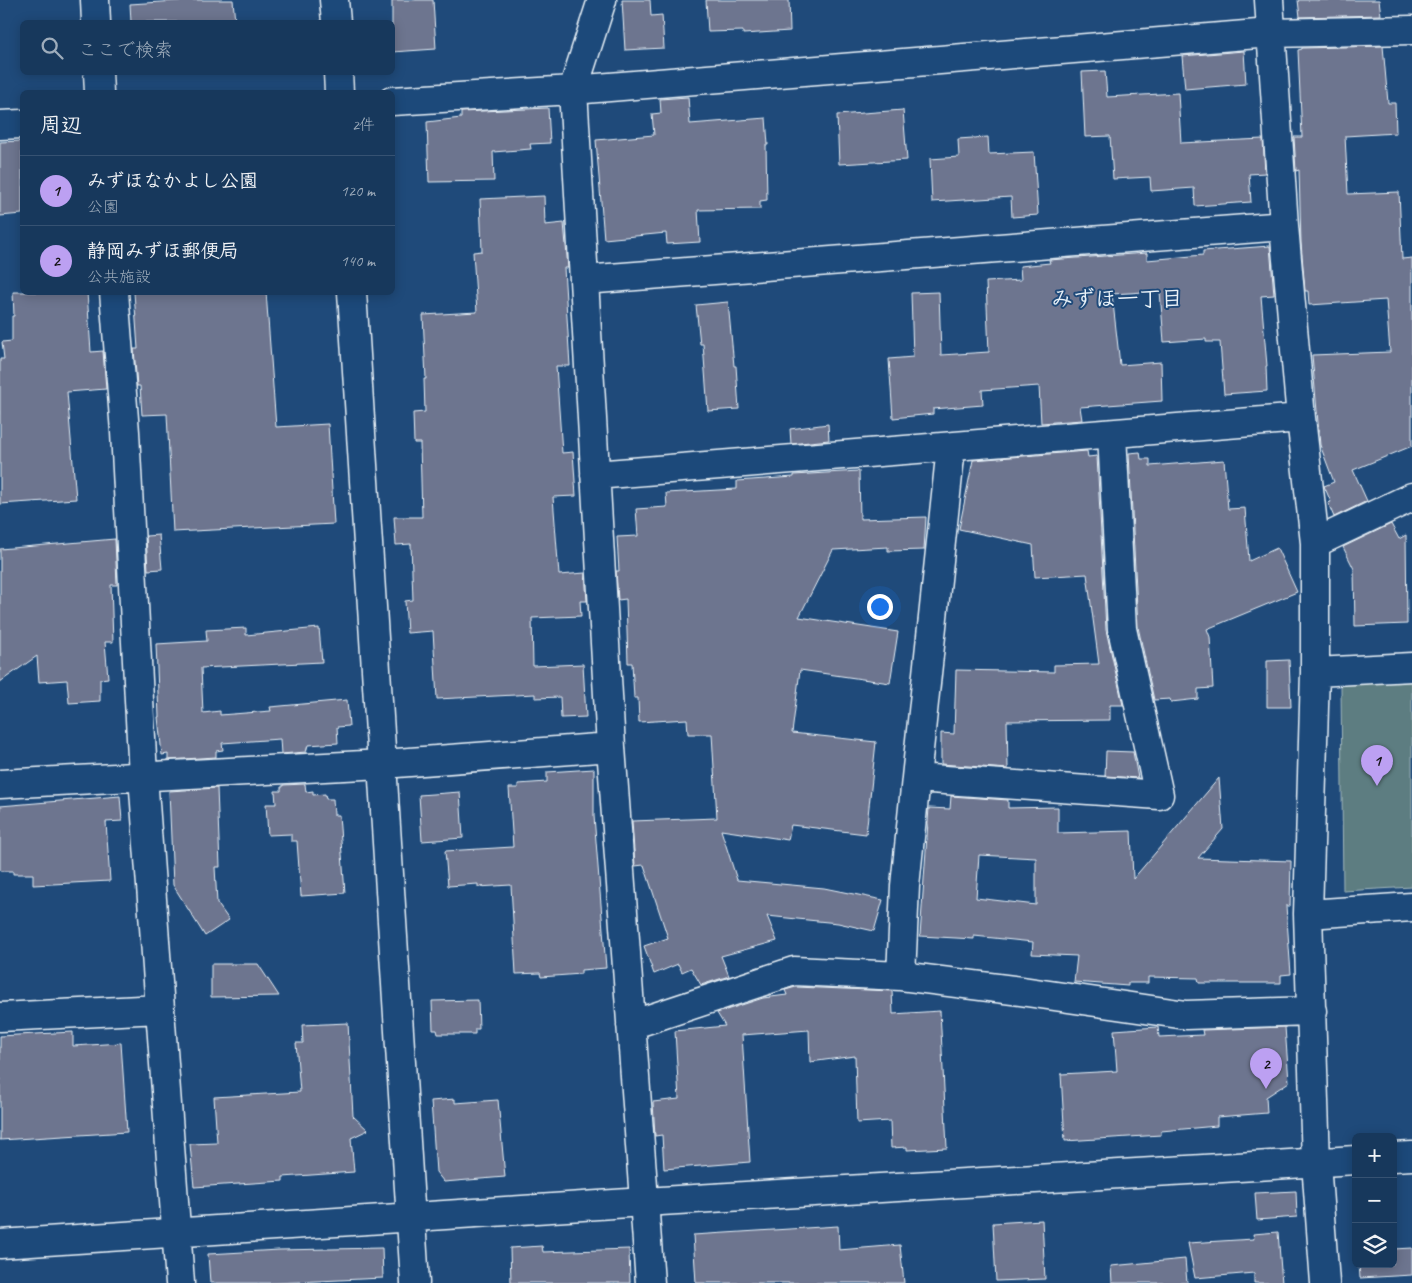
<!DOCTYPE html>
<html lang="ja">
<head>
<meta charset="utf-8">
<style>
  body { margin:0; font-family:Caveat,"Klee One",sans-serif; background:#244365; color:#f1f3f6 }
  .controls { position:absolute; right:15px; bottom:15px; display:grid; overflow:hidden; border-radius:8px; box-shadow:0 2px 12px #0003 }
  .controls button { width:45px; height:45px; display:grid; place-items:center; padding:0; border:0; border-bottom:1px solid #365272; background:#17385c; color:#f1f3f6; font:25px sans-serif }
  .you { position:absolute; left:879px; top:606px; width:18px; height:18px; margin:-12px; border:4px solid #fff; border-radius:50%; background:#1a73e8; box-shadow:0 0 0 8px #1a73e833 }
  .badge { display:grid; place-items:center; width:32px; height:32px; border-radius:50%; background:#bca0f2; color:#111; font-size:16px; font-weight:700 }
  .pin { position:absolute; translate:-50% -41px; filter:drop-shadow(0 1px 2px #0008) }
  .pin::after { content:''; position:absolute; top:26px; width:18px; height:15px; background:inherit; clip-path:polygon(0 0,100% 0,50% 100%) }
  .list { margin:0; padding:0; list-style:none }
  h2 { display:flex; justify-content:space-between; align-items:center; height:65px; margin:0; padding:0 20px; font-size:21px }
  h2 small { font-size:16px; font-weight:400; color:#9eacbb }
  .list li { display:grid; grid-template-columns:32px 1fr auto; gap:15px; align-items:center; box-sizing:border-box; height:70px; padding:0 20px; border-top:1px solid #365272 }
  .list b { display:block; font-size:19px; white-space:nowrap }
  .list p { margin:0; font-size:16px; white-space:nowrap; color:#9eacbb }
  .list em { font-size:16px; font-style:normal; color:#9eacbb }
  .icon { flex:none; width:28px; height:28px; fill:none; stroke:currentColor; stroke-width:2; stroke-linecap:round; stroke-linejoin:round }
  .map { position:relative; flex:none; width:1412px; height:1283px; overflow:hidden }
  .search { position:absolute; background:#17385c; box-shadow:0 2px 12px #0003; left:20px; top:20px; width:375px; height:55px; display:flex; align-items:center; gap:12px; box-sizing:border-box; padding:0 18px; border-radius:8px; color:#9eacbb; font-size:19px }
  .panel { position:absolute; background:#17385c; box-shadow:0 2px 12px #0003; left:20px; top:90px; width:375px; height:205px; border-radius:8px }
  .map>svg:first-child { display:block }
  .green { fill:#5d7d81; stroke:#a2b7bc }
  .building { fill:#6d748f; stroke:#e8f1f8; fill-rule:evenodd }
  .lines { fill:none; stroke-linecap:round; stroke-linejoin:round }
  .street-casing { stroke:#e8f1f8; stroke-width:31 }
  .secondary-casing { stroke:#e8f1f8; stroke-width:31 }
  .street { stroke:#1f4a7a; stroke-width:28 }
  .secondary { stroke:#1f4a7a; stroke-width:28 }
  .labels { text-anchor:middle; stroke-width:4; stroke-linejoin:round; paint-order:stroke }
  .neighbourhood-label { font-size:22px; font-weight:bold; fill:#e8f1f8; stroke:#1f4a7a }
</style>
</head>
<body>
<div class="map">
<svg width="1412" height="1283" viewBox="0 0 1412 1283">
  <rect width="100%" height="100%" fill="#1f4a7a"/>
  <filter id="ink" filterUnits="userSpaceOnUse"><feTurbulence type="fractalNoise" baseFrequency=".02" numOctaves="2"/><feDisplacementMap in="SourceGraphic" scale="10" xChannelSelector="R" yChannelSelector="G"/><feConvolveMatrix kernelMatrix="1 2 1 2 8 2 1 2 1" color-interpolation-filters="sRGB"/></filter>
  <g filter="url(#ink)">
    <!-- green -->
    <path class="green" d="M1412 681V887L1343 891 1341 685Z"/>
    <!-- building -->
    <path class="building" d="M192 0H233L235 22H131L130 4Z
      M392 0H433L436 49 392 52Z
      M622 0H650L651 16 662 15 664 48 625 50Z
      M706 0H789L790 31 743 34V31L708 32Z
      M1298 0H1379L1381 15 1300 17Z
      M1383 46 1388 103H1395L1396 133 1345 136 1348 194 1399 192 1402 259 1412 258V446L1353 470 1367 501 1334 517 1328 503 1331 502 1324 486 1334 482 1320 445 1312 355 1390 352 1386 300 1309 305 1308 291H1305L1301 243 1299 170 1296 171 1294 137H1302L1298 50 1302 49V48Z
      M1244 51 1246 84 1185 89 1182 56Z
      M1105 71 1107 97 1178 93 1181 143 1263 139 1265 173 1249 174 1251 202 1195 206 1194 188 1151 191 1150 177 1113 179 1110 136 1085 137 1082 72Z
      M688 97 690 124 766 118 768 145H766L767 200 760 201V209L698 210 700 242 667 244 666 233 604 239 596 140 654 135 652 114 661 113 660 99Z
      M548 108 550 143 530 144 531 149 493 152 494 181 429 182 427 122 461 118V112Z
      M903 110 907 160 839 164 837 115Z
      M988 137 989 154 1034 152 1038 215 1012 217 1011 197 932 202 930 159 959 157 958 139Z
      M22 141V214L0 216V142Z
      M544 196 545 225 564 223 568 268H564L570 366H556L562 453 573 452 576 496 553 497 559 575 585 573 587 601H580L581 616 532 618 533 666 583 664 586 717 561 718 560 697 535 698V694L437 699 433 631 407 633 405 601 413 600 411 544 396 545 394 517H422L420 443H414L413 413 425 412 424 379H426L423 315 477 312 473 252 482 251 480 199Z
      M1270 246 1274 295 1261 296 1267 366H1266L1267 391 1224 394 1220 342H1206V339L1164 342 1160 291 1112 294 1120 365 1161 362 1162 401 1080 407 1082 420 1041 423 1039 386 982 390 983 405 933 409V414L893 418 889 359 913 357 911 293 939 292 941 355 989 352 986 282 1021 280 1020 266 1050 263 1049 260 1147 253V260L1203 255V251Z
      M13 292H87L91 352 103 351 106 389 67 392 76 499 0 504V359H4L2 342 12 341V316H14Z
      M134 292H266L276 427 328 424 334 524 173 532 167 414 142 415 140 386H137L134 349H138Z
      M728 302 734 366H736L739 409 708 411 703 344H700L696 305Z
      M828 424 829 440 791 444 790 429Z
      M1087 451 1088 457 1097 456 1106 630 1123 705H1110V720L1007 721 1008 769 941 764V733L954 734 956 670 1054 672V665L1099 664 1087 574 1035 577 1033 545 959 529 973 460Z
      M1140 452 1141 459H1150V466L1224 460 1228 509 1245 508 1249 561 1277 548 1297 592 1207 629 1210 637 1213 688 1198 689V699L1171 702 1170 699 1154 700 1138 627 1129 453Z
      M859 471 860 519 926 517 924 550 888 551V547L833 550 799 617 898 632 890 683 800 670 792 733 876 742 866 834 791 825 788 840 721 830 737 880 824 888 883 900 874 931 838 923 767 916 777 941 721 956 729 976 701 985 691 968 682 972 678 964 654 974 644 946 668 938 644 865 635 866 632 821 717 818 712 734H688L687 719 639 722 638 698H634L632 663H628L626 599 618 600 616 571H619L617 537 638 536 636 509 667 507 666 493 737 489V481L794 477V475Z
      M1391 524 1399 539 1406 535 1407 624 1355 626 1354 569 1343 547Z
      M159 535 162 569 148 570 146 536Z
      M115 539 117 585H111L113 642H105L108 678 100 679V701L69 703 67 680 39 682 37 656 0 682V549Z
      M246 628V635L319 628 322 662 201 668 203 713 220 711V715L271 711 270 707 347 700 349 726 337 727 338 743 308 745 306 752 281 754 280 739 222 743 223 750 216 751V757L168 760V754L162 755 158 717H159L156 644 207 641 206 630Z
      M1289 660 1291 707H1267V661Z
      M1106 751 1133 752 1138 778 1105 776Z
      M594 769V816L606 968 581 970V974L541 977 540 973 516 974 511 885 478 887V884L448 886 445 851 513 847 509 788H518V784L547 782V772Z
      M1219 778 1223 829 1198 858 1291 861 1290 906H1286L1291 974 1281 975V983H1199L1198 978 1148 977V983H1128V986L1074 982 1077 956 1032 954 1033 942 974 936V939L920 936 929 808 950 809 951 796 1008 800V808L1058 807V833L1131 831 1133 879ZM979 855 1036 858V905L976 898Z
      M305 784 306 792 313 791V795L325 794 326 799H333L334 815H339L345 893 301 896 297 841H291V834L268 835 266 804H276L275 791H281V787H283V785Z
      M217 788 220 867H215L217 903 229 920 205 936 173 885 169 791Z
      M460 792 463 838 422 841 419 795Z
      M120 796 122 821 106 822 110 881 33 885V874H13V871H0V806Z
      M211 964H258L279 996 211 997Z
      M796 987 892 991 893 1014 940 1011 947 1148 907 1150V1147L891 1148 890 1121 857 1123 855 1056 810 1062 809 1030 742 1035 750 1162 664 1169 662 1135 655 1136 653 1102 679 1099 675 1031 725 1026 717 1013 763 998 787 995 785 990Z
      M478 1000 479 1029H475V1034H438L437 1030H433L432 1001Z
      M348 1023 353 1116 368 1130 351 1138 354 1172 283 1177V1181L194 1187 190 1144 217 1143 214 1097 300 1092 296 1043H303L302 1025Z
      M1158 1027 1159 1037 1203 1035 1202 1030 1285 1027 1289 1082 1266 1097 1267 1113 1217 1117V1126L1161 1131V1135L1065 1141 1061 1074 1117 1071 1114 1030Z
      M73 1032V1046L121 1043 127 1132 0 1140V1036Z
      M455 1099V1103L498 1100 505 1177 444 1182 436 1172 431 1101Z
      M1296 1191 1297 1217 1257 1220 1255 1193Z
      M1042 1220 1045 1279 996 1281 993 1223Z
      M838 1226 839 1250 900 1245 904 1283H696L693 1235Z
      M1278 1232 1282 1283H1254V1273L1195 1278 1188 1243 1254 1239 1253 1234Z
      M542 1246 543 1252 629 1249 630 1283H511L510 1248Z
      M382 1248 383 1278 274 1283H210L208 1254 279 1250Z
      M1412 1248V1275L1360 1278 1359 1264H1393V1249Z
      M1185 1259 1187 1283H1112L1111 1266Z"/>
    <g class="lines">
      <defs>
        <path id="street" d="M95 0 96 22
          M602 0 573 90 611 747 650 1283
          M1269 0 1284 226 1301 418 1315 543V672L1308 914 1316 1163 1325 1283
          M98 72 99 92
          M392 101 573 90 1270 33 1412 30
          M0 125 22 124
          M584 280 1284 226
          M114 292 125 432 143 776 180 1283
          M951 447 916 778 1159 795 1122 629 1112 434
          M595 475 1301 418
          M1315 543 1412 497
          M1315 672 1412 667
          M0 784 383 764 611 747
          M1308 914 1412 907
          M901 976 905 886 916 778
          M0 1017 160 1009
          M631 1025 794 971 901 976 1021 991 1186 1015 1312 1011"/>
        <path id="secondary" d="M334 0 336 22
          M338 72 339 92
          M352 292 415 1283
          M1393 1157 1412 1156
          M0 1244 644 1202 1356 1160"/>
      </defs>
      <!-- street casing -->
      <use href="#street" class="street-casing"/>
      <!-- secondary casing -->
      <use href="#secondary" class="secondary-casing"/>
      <!-- street -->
      <use href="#street" class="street"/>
      <!-- secondary -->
      <use href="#secondary" class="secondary"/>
    </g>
  </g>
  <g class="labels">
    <!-- neighbourhood labels -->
    <g class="neighbourhood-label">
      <text x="1117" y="306">みずほ一丁目</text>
    </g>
  </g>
</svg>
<div class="controls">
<button>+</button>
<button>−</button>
<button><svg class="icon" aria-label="layers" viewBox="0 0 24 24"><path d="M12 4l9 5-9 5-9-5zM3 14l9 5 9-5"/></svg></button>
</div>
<div class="you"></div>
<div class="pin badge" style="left:1377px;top:786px">1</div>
<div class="pin badge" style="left:1266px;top:1089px">2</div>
<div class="search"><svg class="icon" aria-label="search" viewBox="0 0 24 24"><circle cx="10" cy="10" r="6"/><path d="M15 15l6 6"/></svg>ここで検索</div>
<section class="panel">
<h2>周辺<small>2件</small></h2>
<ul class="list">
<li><span class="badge">1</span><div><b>みずほなかよし公園</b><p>公園</p></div><em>120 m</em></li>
<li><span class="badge">2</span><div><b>静岡みずほ郵便局</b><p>公共施設</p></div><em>140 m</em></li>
</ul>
</section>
</div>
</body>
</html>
